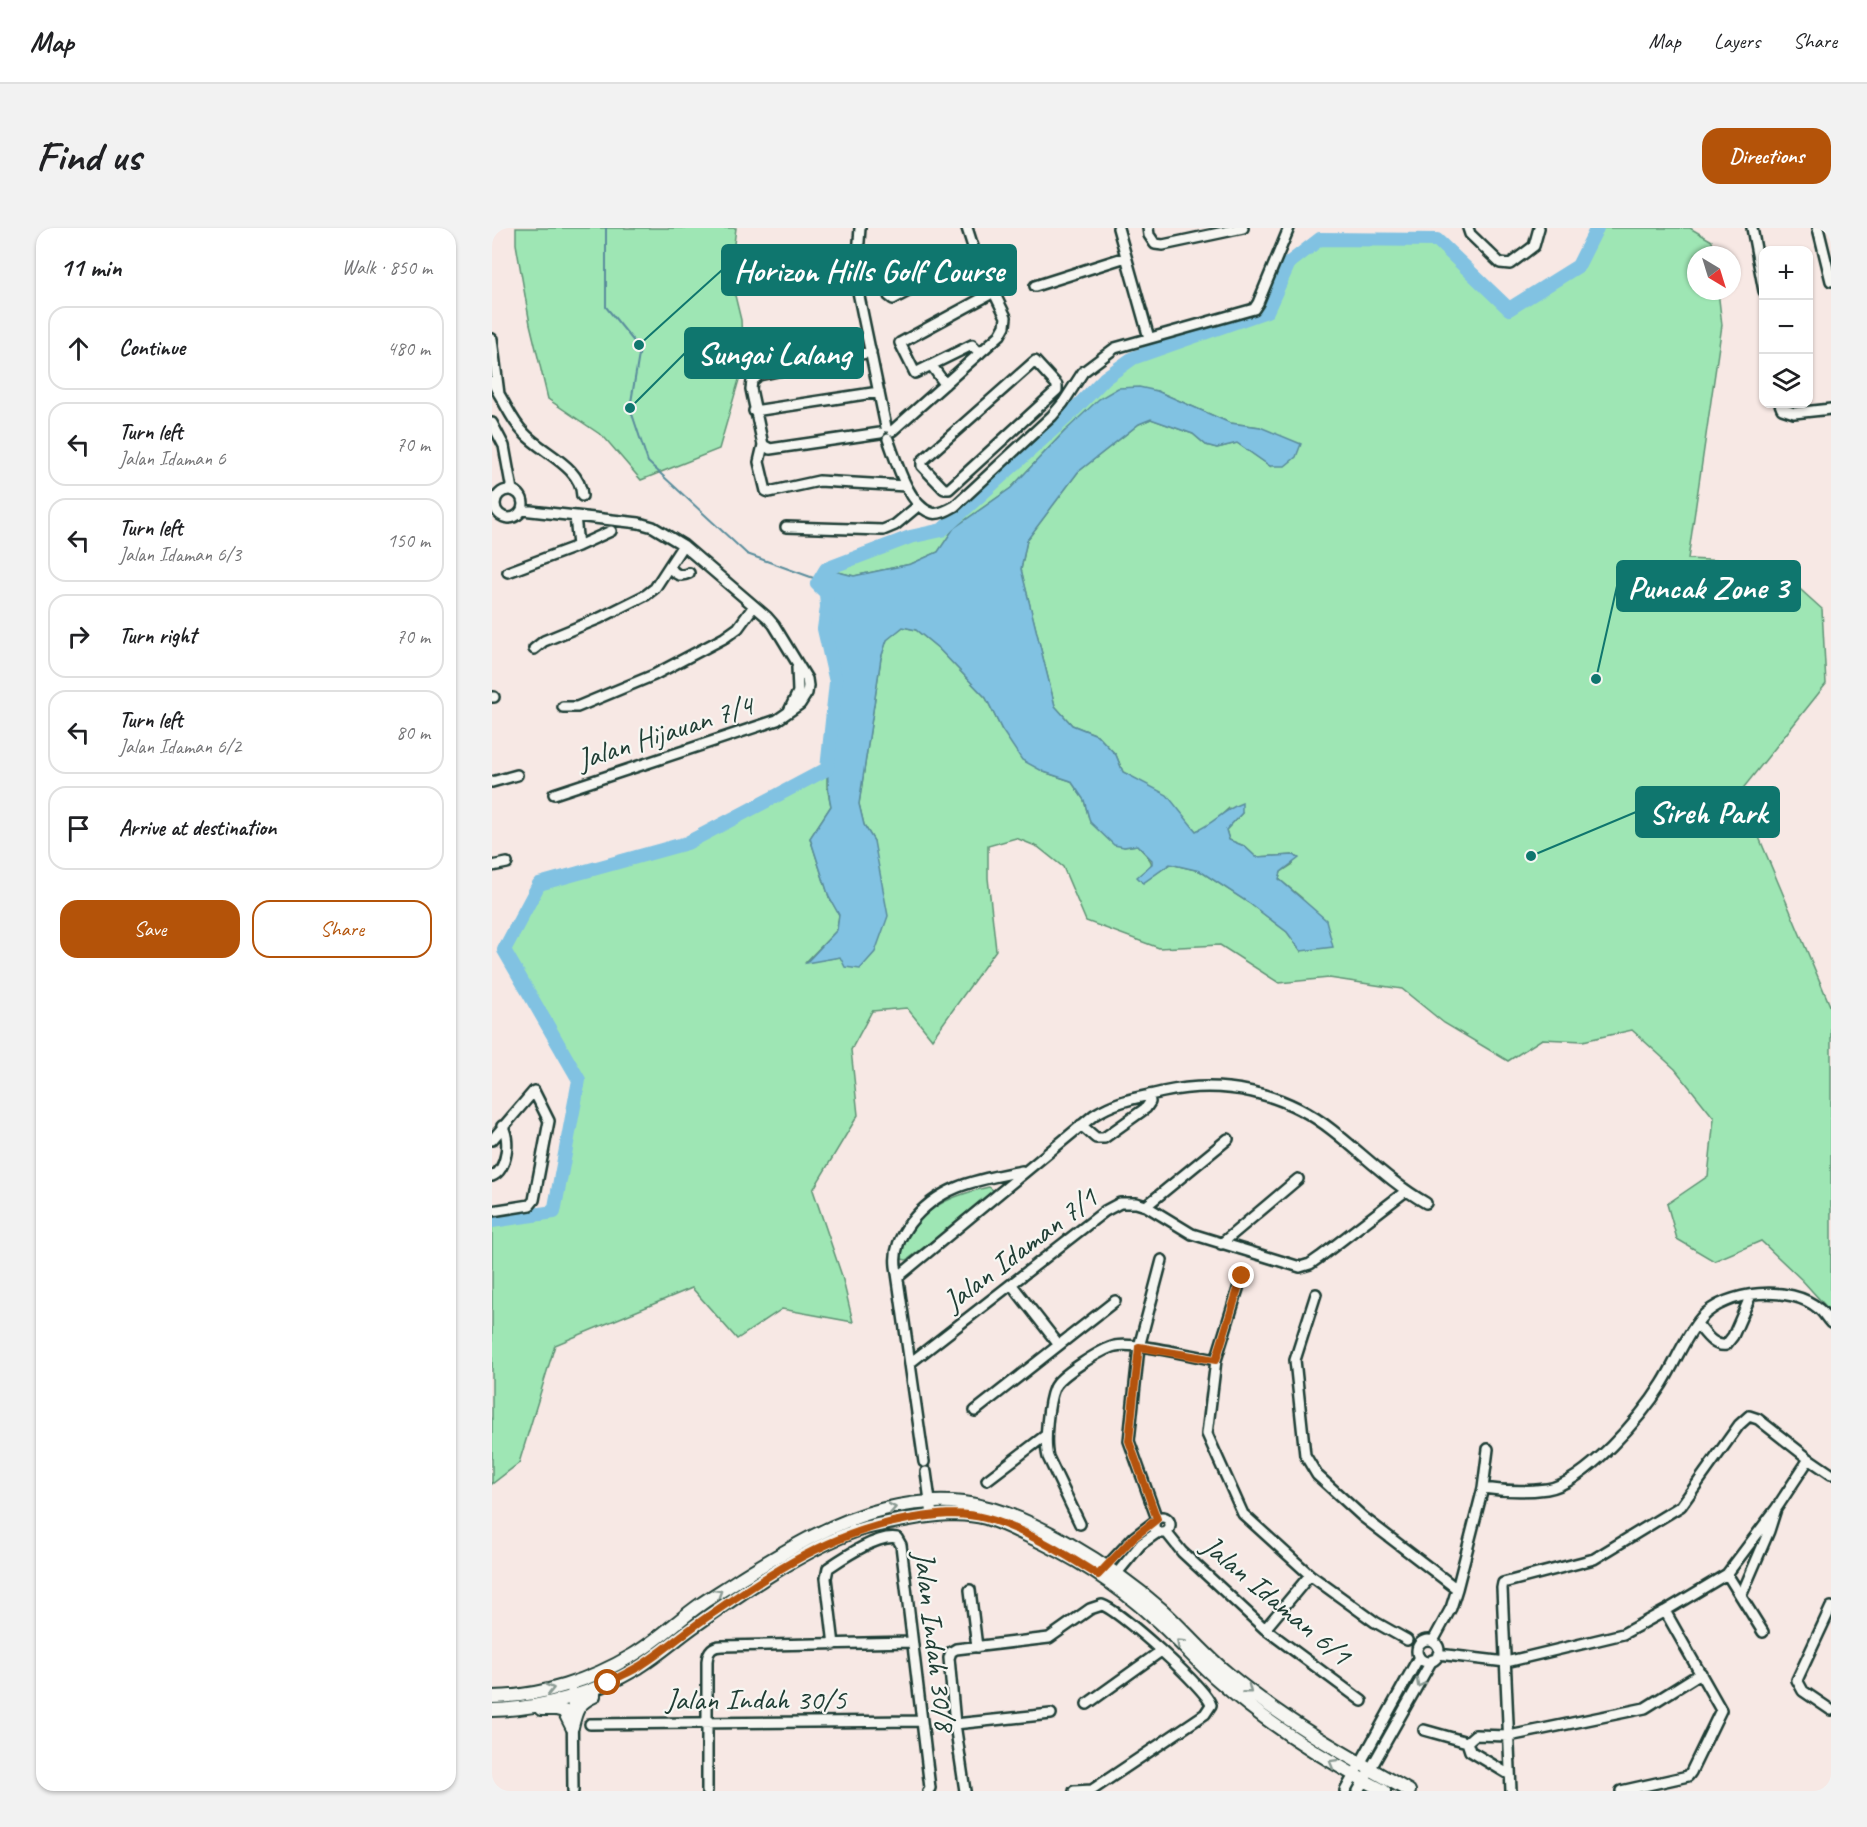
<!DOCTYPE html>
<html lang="en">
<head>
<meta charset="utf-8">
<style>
  body { margin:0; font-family:Caveat,sans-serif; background:#f2f2f2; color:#202124 }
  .controls { position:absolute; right:18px; top:18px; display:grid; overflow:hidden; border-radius:12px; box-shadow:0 2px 4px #0004 }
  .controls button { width:54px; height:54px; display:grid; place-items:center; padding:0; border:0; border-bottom:2px solid #e0e0e0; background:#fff; color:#202124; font:30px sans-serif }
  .compass { position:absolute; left:1195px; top:18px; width:54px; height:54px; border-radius:50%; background:#fff; box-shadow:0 2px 4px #0004; rotate:142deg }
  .stop { position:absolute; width:18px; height:18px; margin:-14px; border:4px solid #b45309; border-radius:50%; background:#fff }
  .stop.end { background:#b45309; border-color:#fff; box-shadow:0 2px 6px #0008 }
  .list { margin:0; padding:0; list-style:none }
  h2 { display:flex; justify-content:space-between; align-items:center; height:78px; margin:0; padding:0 24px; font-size:26px }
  h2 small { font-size:20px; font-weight:400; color:#757577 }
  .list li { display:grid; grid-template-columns:39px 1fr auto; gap:18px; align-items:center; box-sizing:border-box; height:84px; margin:0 12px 12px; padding:0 12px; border:2px solid #e0e0e0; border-radius:18px }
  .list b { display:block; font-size:22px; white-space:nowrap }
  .list p { margin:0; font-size:20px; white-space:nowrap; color:#757577 }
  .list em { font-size:20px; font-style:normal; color:#757577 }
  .actions { display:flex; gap:12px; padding:18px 24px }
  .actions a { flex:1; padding:14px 0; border:2px solid #b45309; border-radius:18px; text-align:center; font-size:21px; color:#b45309 }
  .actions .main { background:#b45309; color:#fff }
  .icon { flex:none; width:33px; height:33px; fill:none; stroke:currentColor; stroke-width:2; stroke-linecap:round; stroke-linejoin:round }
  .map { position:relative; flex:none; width:1339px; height:1563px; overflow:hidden; border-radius:18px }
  header { display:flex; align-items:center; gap:36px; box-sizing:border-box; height:84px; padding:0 30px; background:#fff; border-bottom:2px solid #e0e0e0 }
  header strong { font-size:28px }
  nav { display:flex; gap:33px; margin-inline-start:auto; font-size:21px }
  .intro { display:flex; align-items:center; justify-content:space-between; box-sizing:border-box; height:144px; padding:0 36px }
  h1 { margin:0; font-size:42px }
  .button { padding:15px 27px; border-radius:18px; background:#b45309; color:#fff; font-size:21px; font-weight:700 }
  main { display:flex; gap:36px; padding:0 36px }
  aside { flex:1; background:#fff; border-radius:18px; box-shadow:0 2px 4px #0004 }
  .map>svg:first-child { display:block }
  .green { fill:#9ee6b4; stroke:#5e9274; stroke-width:1.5 }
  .water { fill:#81c2e2; stroke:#5a8d9c; stroke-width:1.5 }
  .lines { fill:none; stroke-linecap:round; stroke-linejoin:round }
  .stream { stroke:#5a8d9c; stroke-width:2 }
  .river { stroke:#81c2e2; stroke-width:14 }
  .minor-casing { stroke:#1f3d34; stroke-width:14 }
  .secondary-casing { stroke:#1f3d34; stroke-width:16 }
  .minor { stroke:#f6f6f2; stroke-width:9 }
  .secondary { stroke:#f6f6f2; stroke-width:12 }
  .oneway { stroke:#8a9a93 }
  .route { stroke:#b45309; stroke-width:8 }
  .labels { text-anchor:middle; stroke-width:4.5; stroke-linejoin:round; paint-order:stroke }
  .street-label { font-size:30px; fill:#1f3d34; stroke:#f6f6f2 }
  .leader { fill:none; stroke:#0f766e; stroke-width:2 }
  .callout-dot { fill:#0f766e; stroke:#f6f6f2; stroke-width:2 }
  .callout { fill:#0f766e; stroke:#0f766e; stroke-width:2 }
  .callout-label { font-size:32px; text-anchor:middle; font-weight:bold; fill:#fff }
</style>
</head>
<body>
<header>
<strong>Map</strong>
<nav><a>Map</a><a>Layers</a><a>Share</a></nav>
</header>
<div class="intro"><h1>Find us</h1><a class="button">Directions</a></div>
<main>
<aside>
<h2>11 min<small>Walk · 850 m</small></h2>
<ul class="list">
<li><svg class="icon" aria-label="ahead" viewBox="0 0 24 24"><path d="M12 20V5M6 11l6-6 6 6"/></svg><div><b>Continue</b></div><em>480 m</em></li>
<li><svg class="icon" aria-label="left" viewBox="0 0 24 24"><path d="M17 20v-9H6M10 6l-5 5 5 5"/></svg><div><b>Turn left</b><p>Jalan Idaman 6</p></div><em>70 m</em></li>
<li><svg class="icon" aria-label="left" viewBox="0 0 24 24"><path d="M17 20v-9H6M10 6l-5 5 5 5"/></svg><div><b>Turn left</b><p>Jalan Idaman 6/3</p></div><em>150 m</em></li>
<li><svg class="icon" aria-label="right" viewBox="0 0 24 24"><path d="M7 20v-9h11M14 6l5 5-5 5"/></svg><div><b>Turn right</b></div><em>70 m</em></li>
<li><svg class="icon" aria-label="left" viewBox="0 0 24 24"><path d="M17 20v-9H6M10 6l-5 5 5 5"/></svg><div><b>Turn left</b><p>Jalan Idaman 6/2</p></div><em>80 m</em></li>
<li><svg class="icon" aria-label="arrive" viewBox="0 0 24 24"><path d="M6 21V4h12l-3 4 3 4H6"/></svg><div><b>Arrive at destination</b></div></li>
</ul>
<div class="actions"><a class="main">Save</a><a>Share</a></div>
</aside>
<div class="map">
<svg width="1339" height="1563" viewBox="0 0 1339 1563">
  <rect width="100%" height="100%" fill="#f7e8e4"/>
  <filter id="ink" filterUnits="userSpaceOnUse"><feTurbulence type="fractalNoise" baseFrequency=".0167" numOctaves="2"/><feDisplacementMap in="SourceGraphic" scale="12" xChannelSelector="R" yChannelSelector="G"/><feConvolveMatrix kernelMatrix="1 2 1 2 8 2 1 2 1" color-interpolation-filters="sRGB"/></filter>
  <g filter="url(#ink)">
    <!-- green -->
    <path class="green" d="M24 0H244L238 47 249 92 251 138 227 221 149 252 112 209 56 171 38 96 24 16Z
      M1105 0H1198L1220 13 1222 27H1204V63H1226L1230 97 1196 331 1279 335 1330 381 1334 456 1248 564 1339 780V1084L1310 1052 1269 1013 1222 1033 1185 1011 1175 976 1216 948 1222 890 1183 841 1140 802 1091 813 1050 811 1016 833 952 795 910 761 837 750 787 755 728 717 667 720 594 693 571 639 546 619 524 610 496 618V650L504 722 440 811 415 780 380 783 359 822 366 887 321 962 350 1048 361 1094 290 1081 245 1111 200 1060 63 1117 27 1235 0 1256V993L62 983 87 852 12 722 47 656 195 615 335 541V559L339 578 318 610 337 669 347 686 345 702 314 734 349 729 382 613 372 597 367 576 389 430 395 411 411 399 424 402 446 420 494 470 510 502 552 544 579 553 592 572 598 594 632 619 645 617C663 636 663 632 651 655L678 636 708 643 757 675 795 704 809 723 810 670 787 651 789 644 801 636 802 627 764 629 752 618 737 612 734 602 750 585 737 580 719 597 704 603 651 555 631 544 624 527 605 507 580 497 563 478 529 342 535 312 586 244 647 196 659 191 701 206 714 217 725 220 745 215 778 238 768 199 738 195 665 163 573 203 519 260 462 300 446 324 419 336 362 348 334 341 418 309 450 302 578 186 613 150 641 130 775 83 797 35 828 11 945 12 1017 81 1086 38Z
      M497 959 501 962 500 967 415 1032 409 1031 407 1022C430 981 452 969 497 959Z"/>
    <!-- water -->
    <path class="water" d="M647 159 665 163 738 195 768 199 809 216 804 229 793 238H778L745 215 725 220 714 217 701 206 659 191 647 196 586 244 535 312 529 341 563 478 580 497 605 507 624 527 631 544 675 567 704 603C723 595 731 582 750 575V585L734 602 737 612 752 618 764 629 802 627 807 630 789 644 787 651 834 692 841 719 809 723 795 704 757 675 708 643 678 636 651 655 645 649 660 636V632L645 617 632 619 622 617 598 594 592 572 579 553 552 544 530 532 510 502 494 470 446 420 424 402 411 399 395 412 389 430 367 576 372 597 382 613 396 688 383 724 368 741 353 739 348 729 314 735 345 702 347 687 337 669 318 610 339 578C330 537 342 498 344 457 344 439 334 420 332 402 331 390 335 377 334 365L325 356 334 341 362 348 419 336 446 324 462 300 519 260 573 203 607 171 626 160Z"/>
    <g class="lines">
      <!-- stream -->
      <path class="stream" d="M114 0V79L148 121 138 180 156 234 255 326 327 352"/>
      <!-- river -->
      <path class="river" d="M0 993 62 984 87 852 12 722 47 656 195 615 335 541 344 454 332 401 335 379 334 365 325 356 334 341 418 309 450 302 578 186 613 150 641 130 775 83 797 35 828 11 945 12 1017 81 1086 38 1105 0"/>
      <defs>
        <path id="minor" d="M368 0 364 54 394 199
          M626 0 657 110
          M656 0 657 7 663 16 671 17 751 0
          M976 0 978 6 1008 35 1018 36 1042 18 1047 0
          M1260 0 1272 63
          M1326 0 1339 53
          M449 40 447 47 401 71 397 68 394 46 400 40 443 38 449 40 484 28
          M543 58 634 29
          M257 60 364 54
          M0 111 7 166 0 153
          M379 124 267 147 260 153 259 161 271 217 278 221 388 205
          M488 125 480 117 423 145 408 115 502 64
          M543 133 565 157V162L457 261H452L430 238V233Z
          M440 138 453 156
          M7 166C15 179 21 194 32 205 50 225 89 238 90 268
          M1288 176 1290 181 1302 185 1339 181
          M262 183 387 164
          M0 195 12 218 20 262
          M400 203 508 107 513 98 514 89 484 28 475 0
          M396 211C404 232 416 278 440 285 447 287 456 282 463 278L560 188 571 175 591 144 623 120 762 81 766 75 797 0
          M271 217 267 234 274 263 277 264 327 253 414 258
          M3 276a14 14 0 1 1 28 0a14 14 0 1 1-28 0Z
          M30 282 147 295 161 299 191 317 275 389 282 397 315 451 316 458 315 465 308 476 285 492 62 566
          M83 288 86 318
          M294 299 391 302 403 297 427 277
          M178 338C182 347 189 349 197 345
          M16 344 86 318 119 303
          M42 421 52 413 108 390 154 367 163 360 191 317
          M0 469H2
          M71 479H85L162 447 232 410 246 400 262 378
          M297 483 306 464 305 439
          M0 554 25 547
          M0 638 15 635
          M589 897 604 910H612L654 880 658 874 657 867
          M0 912 42 863 57 893 42 972 38 977 0 983
          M0 948C15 943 19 910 10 898
          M654 978 736 911
          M729 1016 806 951
          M750 1048 724 1132 715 1206 751 1286 818 1347 883 1394 915 1412
          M406 1049 602 887C626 872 645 870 671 864 731 851 792 864 840 902 872 927 899 955 934 975
          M520 1057 567 1117
          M824 1066 803 1132 813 1227 825 1247 871 1289 965 1361
          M1205 1096C1213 1105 1221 1119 1234 1117L1241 1108 1259 1067
          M418 1135 613 983 628 975H644L654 978 700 1006 808 1039 818 1036 828 1029 914 963
          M483 1183 623 1073
          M432 1234 404 1038C402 1021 408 1009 418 995 448 957 485 952 530 943
          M434 1244 440 1287
          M495 1252 554 1207
          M991 1260C1011 1263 1034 1264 1055 1261 1093 1255 1150 1188 1170 1156 1184 1134 1192 1110 1209 1090 1234 1062 1299 1056 1327 1081 1332 1085 1335 1091 1339 1095
          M662 1297a8 8 0 1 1 16 0a8 8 0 1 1-16 0Z
          M665 1291 637 1213 647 1119 670 1032
          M588 1296 556 1229C552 1214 556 1174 562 1160 567 1148 610 1121 623 1118 644 1114 700 1128 724 1132
          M674 1304 690 1324 773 1401 870 1473
          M610 1343 642 1309 663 1293
          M1235 1346 1271 1404
          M621 1350 649 1316 666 1304
          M478 1362 485 1419
          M1249 1368 1277 1303 1284 1281 1317 1231
          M1339 1379 1305 1452 1311 1463 1339 1482
          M773 1401 818 1347
          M925 1423a11 11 0 1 1 22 0a11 11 0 1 1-22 0Z
          M941 1413 959 1380 965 1361 991 1260 996 1221
          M342 1417 334 1350 336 1340C351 1330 386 1306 405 1310L409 1317 438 1560 436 1563
          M946 1426 1014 1434 1131 1406 1173 1383 1235 1346 1284 1281
          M80 1463 81 1563
          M595 1476 669 1423
          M98 1496 429 1493
          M463 1496 559 1486
          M932 1502 975 1514
          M975 1514 983 1507 1017 1508 1153 1480 1209 1445
          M975 1514 978 1523 1018 1547
          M215 1563V1433C216 1423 220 1418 230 1418L420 1414
          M473 1563 463 1496 457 1430 459 1424 464 1421 557 1410 598 1381 610 1377C627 1382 715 1461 719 1477L713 1486 600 1562 582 1563
          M853 1563 927 1429
          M866 1563 940 1432
          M1019 1563 1010 1360 1011 1355 1102 1331 1189 1278 1247 1197 1257 1188 1266 1191 1317 1231 1339 1246
          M1129 1563 1196 1548 1199 1544 1229 1482 1173 1383"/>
        <path id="secondary" d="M0 1469C49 1469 99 1452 141 1427 165 1413 186 1392 209 1376 222 1367 236 1359 249 1350 293 1323 341 1293 392 1281 417 1275 446 1272 471 1275 534 1282 623 1340 670 1382 692 1402 712 1426 735 1445 791 1492 853 1527 917 1563
          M49 1481H64L72 1483 80 1499
          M0 1482C51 1481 103 1465 147 1439 166 1427 183 1412 201 1399 249 1365 312 1321 366 1302 383 1297 400 1294 417 1291 442 1287 469 1283 494 1290 507 1294 520 1300 532 1306 579 1327 624 1355 662 1390 684 1409 703 1432 725 1451 775 1496 833 1532 892 1563
          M80 1499C84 1482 86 1475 102 1468"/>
      </defs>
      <!-- minor casing -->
      <use href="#minor" class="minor-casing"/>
      <!-- secondary casing -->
      <use href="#secondary" class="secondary-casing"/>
      <!-- minor -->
      <use href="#minor" class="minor"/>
      <!-- secondary -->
      <use href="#secondary" class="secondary"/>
    </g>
    <!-- one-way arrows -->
    <defs><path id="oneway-chevron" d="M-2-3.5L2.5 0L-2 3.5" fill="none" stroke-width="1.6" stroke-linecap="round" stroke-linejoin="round" transform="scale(1.5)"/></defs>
    <g class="oneway">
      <use href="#oneway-chevron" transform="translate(400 1280) rotate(-10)"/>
      <use href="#oneway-chevron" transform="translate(226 1365) rotate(-32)"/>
      <use href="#oneway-chevron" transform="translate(688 1415) rotate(-136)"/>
      <use href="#oneway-chevron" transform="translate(928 1455) rotate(119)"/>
      <use href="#oneway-chevron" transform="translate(58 1461) rotate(-13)"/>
      <use href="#oneway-chevron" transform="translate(756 1462) rotate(38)"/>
      <use href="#oneway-chevron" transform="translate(841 1535) rotate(-150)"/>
    </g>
  </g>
  <g class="lines" filter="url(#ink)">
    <!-- route -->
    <path class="route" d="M116 1455C126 1449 138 1444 148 1438 172 1423 194 1403 218 1387 280 1344 340 1304 416 1291 442 1287 467 1283 493 1290 531 1300 573 1326 606 1347L642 1309 665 1291 637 1213 647 1119 724 1132 750 1048"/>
  </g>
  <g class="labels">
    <!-- street labels -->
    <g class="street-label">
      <text transform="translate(173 504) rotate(-18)" y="10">Jalan Hijauan 7/4</text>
      <text transform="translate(528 1021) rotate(-37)" y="10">Jalan Idaman 7/1</text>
      <text transform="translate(785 1372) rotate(40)" y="10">Jalan Idaman 6/1</text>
      <text transform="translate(443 1413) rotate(83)" y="10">Jalan Indah 30/8</text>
      <text x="264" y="1481">Jalan Indah 30/5</text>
    </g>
  </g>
  <!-- callouts -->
  <path class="leader" d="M147 117L230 42M138 180L193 125M1104 451L1125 358M1039 628L1144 584"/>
  <g class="callout-dot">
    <circle cx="147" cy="117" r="6"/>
    <circle cx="138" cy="180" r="6"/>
    <circle cx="1104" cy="451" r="6"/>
    <circle cx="1039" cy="628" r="6"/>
  </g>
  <g class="callout">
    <rect x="230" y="17" width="294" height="50" rx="6"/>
    <rect x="193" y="100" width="178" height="50" rx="6"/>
    <rect x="1125" y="333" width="183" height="50" rx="6"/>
    <rect x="1144" y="559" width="143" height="50" rx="6"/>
  </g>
  <g class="callout-label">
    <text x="377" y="53">Horizon Hills Golf Course</text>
    <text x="282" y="136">Sungai Lalang</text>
    <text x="1216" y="370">Puncak Zone 3</text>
    <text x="1216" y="595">Sireh Park</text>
  </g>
</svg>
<div class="controls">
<button>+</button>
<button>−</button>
<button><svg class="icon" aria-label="layers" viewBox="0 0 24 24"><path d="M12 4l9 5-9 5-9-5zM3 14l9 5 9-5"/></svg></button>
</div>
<svg class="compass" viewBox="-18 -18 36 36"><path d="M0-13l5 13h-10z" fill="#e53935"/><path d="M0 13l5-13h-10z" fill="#757577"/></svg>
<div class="stop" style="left:116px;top:1455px"></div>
<div class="stop end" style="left:750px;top:1048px"></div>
</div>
</main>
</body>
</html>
